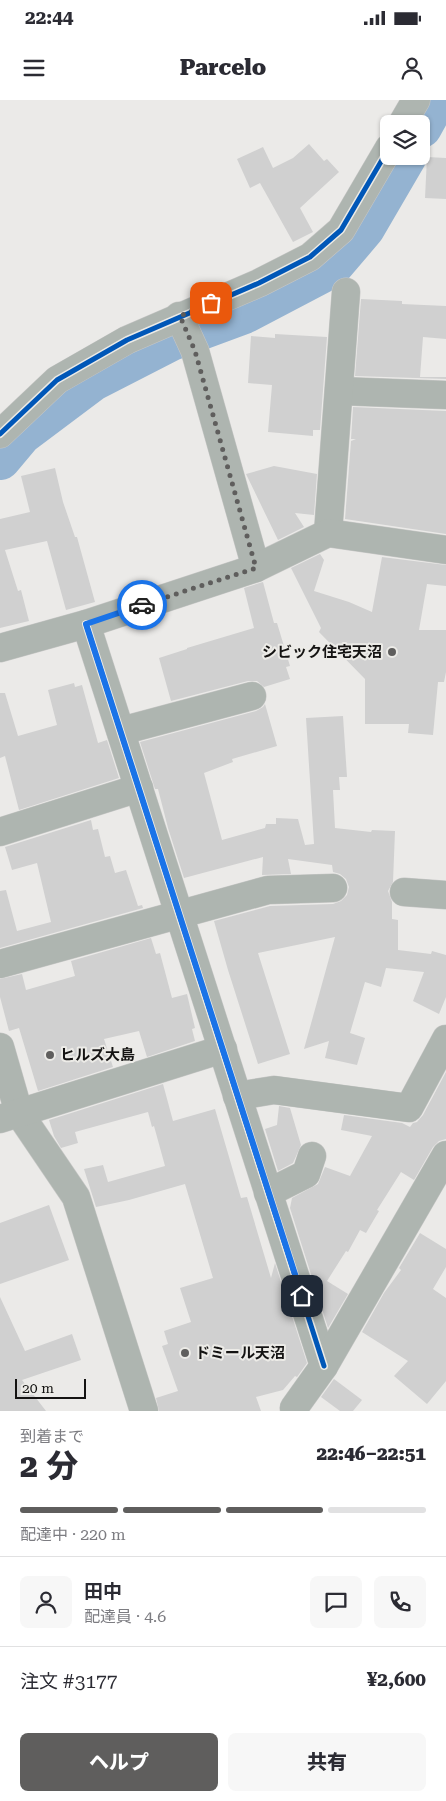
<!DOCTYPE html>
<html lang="ja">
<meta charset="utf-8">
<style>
:root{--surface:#fff;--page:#f7f7f7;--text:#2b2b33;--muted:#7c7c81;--line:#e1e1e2;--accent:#5f5e5d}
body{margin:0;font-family:"Roboto Serif","Noto Sans JP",serif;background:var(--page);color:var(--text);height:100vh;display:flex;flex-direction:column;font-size:19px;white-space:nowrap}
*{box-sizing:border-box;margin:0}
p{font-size:16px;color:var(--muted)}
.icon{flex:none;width:28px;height:28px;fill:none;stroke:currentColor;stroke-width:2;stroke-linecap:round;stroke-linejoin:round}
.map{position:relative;height:1311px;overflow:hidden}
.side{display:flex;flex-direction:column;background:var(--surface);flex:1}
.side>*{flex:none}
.fabs{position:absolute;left:380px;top:15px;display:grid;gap:10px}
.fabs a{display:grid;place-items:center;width:50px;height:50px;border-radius:8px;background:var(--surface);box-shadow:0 1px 4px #0004;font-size:25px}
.scale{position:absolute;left:15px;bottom:12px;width:71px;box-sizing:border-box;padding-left:5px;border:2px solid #141312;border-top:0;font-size:14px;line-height:18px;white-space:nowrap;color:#141312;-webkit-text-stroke:4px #ecebe7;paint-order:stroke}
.pin{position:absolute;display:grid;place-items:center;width:42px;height:42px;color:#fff;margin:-21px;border-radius:10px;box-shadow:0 2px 8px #0006}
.courier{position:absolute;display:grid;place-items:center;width:50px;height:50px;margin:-25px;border:4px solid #1a73e8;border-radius:50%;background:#fff;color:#222;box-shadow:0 1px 6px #0007}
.headline em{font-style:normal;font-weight:800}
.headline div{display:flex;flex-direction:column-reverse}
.headline{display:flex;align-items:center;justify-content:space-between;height:85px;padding:0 20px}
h1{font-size:32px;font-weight:800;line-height:38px}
.bar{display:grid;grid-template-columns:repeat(4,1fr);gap:8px 5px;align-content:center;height:60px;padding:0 20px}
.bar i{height:6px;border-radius:4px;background:var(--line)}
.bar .current{background:var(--accent)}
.bar p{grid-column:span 4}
.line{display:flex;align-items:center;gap:12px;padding:0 20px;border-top:1px solid var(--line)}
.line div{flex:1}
.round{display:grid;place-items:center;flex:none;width:52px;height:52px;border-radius:8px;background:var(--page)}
.cta{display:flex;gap:10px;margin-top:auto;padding:10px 20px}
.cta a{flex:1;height:58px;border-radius:8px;background:var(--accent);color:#fff;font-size:20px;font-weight:800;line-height:58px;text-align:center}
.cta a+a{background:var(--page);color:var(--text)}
.status{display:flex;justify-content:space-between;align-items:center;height:35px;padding:0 25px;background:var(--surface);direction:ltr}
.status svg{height:14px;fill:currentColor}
header{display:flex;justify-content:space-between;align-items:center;height:65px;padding:0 20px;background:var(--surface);font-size:22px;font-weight:800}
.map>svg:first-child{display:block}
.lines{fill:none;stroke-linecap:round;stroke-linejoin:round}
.river{stroke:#94b3d1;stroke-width:42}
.building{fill:#d0d0d0}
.minor-casing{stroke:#c8c8c7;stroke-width:29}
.minor{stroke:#aeb5b0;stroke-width:28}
.cycleway-casing{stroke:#ecebe7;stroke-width:8}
.cycleway{stroke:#0057b8;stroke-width:5}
.done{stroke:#5f5e5d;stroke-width:5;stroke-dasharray:0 9}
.route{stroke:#1a73e8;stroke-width:6}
.poi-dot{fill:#5f5e5d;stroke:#ecebe7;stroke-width:2}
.labels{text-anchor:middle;stroke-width:4;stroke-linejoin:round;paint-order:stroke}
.poi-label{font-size:15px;font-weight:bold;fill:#141312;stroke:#ecebe7;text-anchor:start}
</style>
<div class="status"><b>22:44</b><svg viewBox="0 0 49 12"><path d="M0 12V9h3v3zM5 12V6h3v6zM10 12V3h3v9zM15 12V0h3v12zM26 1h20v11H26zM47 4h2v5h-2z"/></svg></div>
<header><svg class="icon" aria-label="menu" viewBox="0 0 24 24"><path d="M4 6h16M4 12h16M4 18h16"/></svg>Parcelo<svg class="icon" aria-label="person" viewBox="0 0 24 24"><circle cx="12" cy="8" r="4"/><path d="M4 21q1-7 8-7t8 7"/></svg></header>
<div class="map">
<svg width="446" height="1311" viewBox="0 0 446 1311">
<rect width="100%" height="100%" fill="#ebeae8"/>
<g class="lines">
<!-- river -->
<g class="river">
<path d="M421,27L436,0"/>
<path d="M0,359L21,334L93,280L171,240L244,213L330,168L364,128L406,56"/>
</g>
</g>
<!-- building -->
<g class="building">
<path d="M309,44L324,61L327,59L339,72L300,108L313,132L293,142L260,83L250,88L237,59L263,47L273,68L293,58Z"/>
<path d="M427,57L446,58V99L425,98Z"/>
<path d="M361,199L402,201V204L446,206V239L423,237L420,277H446V279L355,276Z"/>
<path d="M275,234L327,237L320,330H313V336L268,332L272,285L248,283L251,236L275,238Z"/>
<path d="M353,307L446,311V434L345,419L351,341L356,339H351Z"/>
<path d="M274,366L317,374L314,415L295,413L304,427L278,440L246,374Z"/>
<path d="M55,368L63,402L75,437H77L95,502L66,510L47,441L5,450L18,491L21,490L29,521L0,528V419L30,412L21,376Z"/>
<path d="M320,454L324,460L314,491L349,502L372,512L382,457L446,465V486L427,484L419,530H446V572L444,582H438L433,635L408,633L409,624H365V579L319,532L321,528L291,468Z"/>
<path d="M263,482L274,523H277L290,566L286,567L290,579L264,587L257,581H248L171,601L159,558L187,549V548L254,528L244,488Z"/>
<path d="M74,583L75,587L82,585L98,643L107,640L119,678L19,710L5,656L0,658V593H5L18,636L57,625L48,590Z"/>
<path d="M265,604L277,646L232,659L233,662L204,673L222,740L265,728L266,724H276V718L298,719L305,745L314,744L306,618L343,616L347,677H339L340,690H333L335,728L371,732L372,730L395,731L393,782L388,791L392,802V819L398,820V850L431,854L432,851L446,855V897L439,914L413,901L424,872L386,868L381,887L365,882L350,933L365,938L357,965L325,958L329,941L304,949L335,837L258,853L290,954L258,964L228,870L214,821L270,806L333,804L341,801L347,795L349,787L346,779L340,774L333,772L332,765L288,759L291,774L262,775L263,757L184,778L168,728L158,689H155L140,642L256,611L263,607Z"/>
<path d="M91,720L93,730L98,729L105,757L110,756L115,773L126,770L138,806L142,805L143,808L0,848V791L6,790L17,831L51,822L37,763L12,770L5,747Z"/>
<path d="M151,838L156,854L160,853L172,898L187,894L195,928L192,929L195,941L147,957L139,931L104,939L113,967L38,991L19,928L9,931L0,897V879L22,874L26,890L75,876L71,861Z"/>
<path d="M446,972V1039L439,1041L433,1047L414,1080L401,1072L377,1110L379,1111L366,1133L360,1130L348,1152L346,1151L327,1181L348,1194L328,1228L290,1108L292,1098L318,1084L325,1067L350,1076L372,1036L341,1030L344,1015L402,1023L410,1027L413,1023L417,1022L423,1015Z"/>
<path d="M163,984L173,1021L215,1009L241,1098L247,1097L271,1178L275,1163L307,1263L297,1277L295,1276L283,1290L256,1297L261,1311H159L156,1298L178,1291L162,1246L168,1244L164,1231L191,1222L180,1188L213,1178L185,1084L129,1100L96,1107L84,1069L103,1065L108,1082L165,1066L154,1026L152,1027L148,1012L75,1032L78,1043L61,1048L54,1036L49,1020Z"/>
<path d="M279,1006L290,1008L301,1045L293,1063L278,1071L265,1029L277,1025Z"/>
<path d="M49,1105L69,1160L0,1184V1123Z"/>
<path d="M420,1133L446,1149V1167L433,1189L446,1198V1281L427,1304L394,1276L408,1261L362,1232L384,1193L401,1170L399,1168Z"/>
<path d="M0,1197L25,1251L72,1234L81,1260L22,1280L46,1311H0Z"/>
<path d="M334,1279L362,1300L353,1311H340L321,1297Z"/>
</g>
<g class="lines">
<defs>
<g id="minor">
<path d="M402,24L416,0"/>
<path d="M179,216L195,251L256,468"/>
<path d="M339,291L446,295"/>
<path d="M0,334L57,280L127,240L259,183L310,157L341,130L389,48"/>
<path d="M328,433L346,192"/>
<path d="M86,524L324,1266"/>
<path d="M0,548L86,524L256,468L328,433L446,450"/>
<path d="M121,631L252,596"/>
<path d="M0,732L139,688"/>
<path d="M404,792L446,795"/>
<path d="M0,864L268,790L333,788"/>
<path d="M0,947L19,1013L76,1097L144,1311"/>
<path d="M237,996L274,990L409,1008L446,939"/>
<path d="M0,1019L223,949"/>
<path d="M268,1093L306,1074L312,1056"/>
<path d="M295,1311L294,1308L324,1266L446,1055"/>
</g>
</defs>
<!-- minor casing -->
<use href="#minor" class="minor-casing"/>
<!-- minor -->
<use href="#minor" class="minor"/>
<defs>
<g id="cycleway">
<path d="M0,334L57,280L127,240L259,183L310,157L341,130L389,48"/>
<path d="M86,524L324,1266"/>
</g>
</defs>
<!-- cycleway casing -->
<use href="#cycleway" class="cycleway-casing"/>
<!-- cycleway -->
<use href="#cycleway" class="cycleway"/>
</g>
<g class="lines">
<!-- done -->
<path class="done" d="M142,505L256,468L195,251L180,216L211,203"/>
<!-- route -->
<path class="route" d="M142,505L86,524L302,1196"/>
</g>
<!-- markers -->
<g class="poi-dot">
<circle cx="392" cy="552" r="5"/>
<circle cx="50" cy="955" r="5"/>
<circle cx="185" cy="1253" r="5"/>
</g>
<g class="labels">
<!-- poi labels -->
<g class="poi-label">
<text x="382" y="557" text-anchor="end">シビック住宅天沼</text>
<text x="60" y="960">ヒルズ大島</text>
<text x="195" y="1258">ドミール天沼</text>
</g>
</g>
</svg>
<div class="fabs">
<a><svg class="icon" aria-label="layers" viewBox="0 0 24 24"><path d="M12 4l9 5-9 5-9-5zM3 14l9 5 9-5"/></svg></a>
</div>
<div class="scale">20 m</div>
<div class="pin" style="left:211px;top:203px;background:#ea580c"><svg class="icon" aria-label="bag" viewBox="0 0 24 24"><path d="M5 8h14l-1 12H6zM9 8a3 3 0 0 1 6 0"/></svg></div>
<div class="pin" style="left:302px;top:1196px;background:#1f2937"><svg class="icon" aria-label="home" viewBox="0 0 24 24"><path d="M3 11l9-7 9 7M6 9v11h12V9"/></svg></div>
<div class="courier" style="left:142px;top:505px"><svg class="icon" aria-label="car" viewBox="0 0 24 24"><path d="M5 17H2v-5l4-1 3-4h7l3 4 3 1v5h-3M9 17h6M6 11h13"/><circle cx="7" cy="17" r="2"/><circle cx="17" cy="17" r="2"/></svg></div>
</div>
<section class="side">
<div class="headline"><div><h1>2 分</h1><p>到着まで</p></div><em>22:46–22:51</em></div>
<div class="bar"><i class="current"></i><i class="current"></i><i class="current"></i><i></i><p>配達中 · 220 m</p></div>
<div class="line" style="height:90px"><a class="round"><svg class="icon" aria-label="person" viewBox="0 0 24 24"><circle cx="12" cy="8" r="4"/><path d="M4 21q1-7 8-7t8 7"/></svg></a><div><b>田中</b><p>配達員 · 4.6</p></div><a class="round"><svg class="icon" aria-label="chat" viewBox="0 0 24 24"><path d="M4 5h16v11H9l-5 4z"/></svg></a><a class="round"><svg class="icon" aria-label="phone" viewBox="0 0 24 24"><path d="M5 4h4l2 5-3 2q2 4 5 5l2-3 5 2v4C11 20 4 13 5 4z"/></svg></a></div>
<div class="line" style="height:65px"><div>注文 #3177</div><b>¥2,600</b></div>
<div class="cta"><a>ヘルプ</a><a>共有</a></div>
</section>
